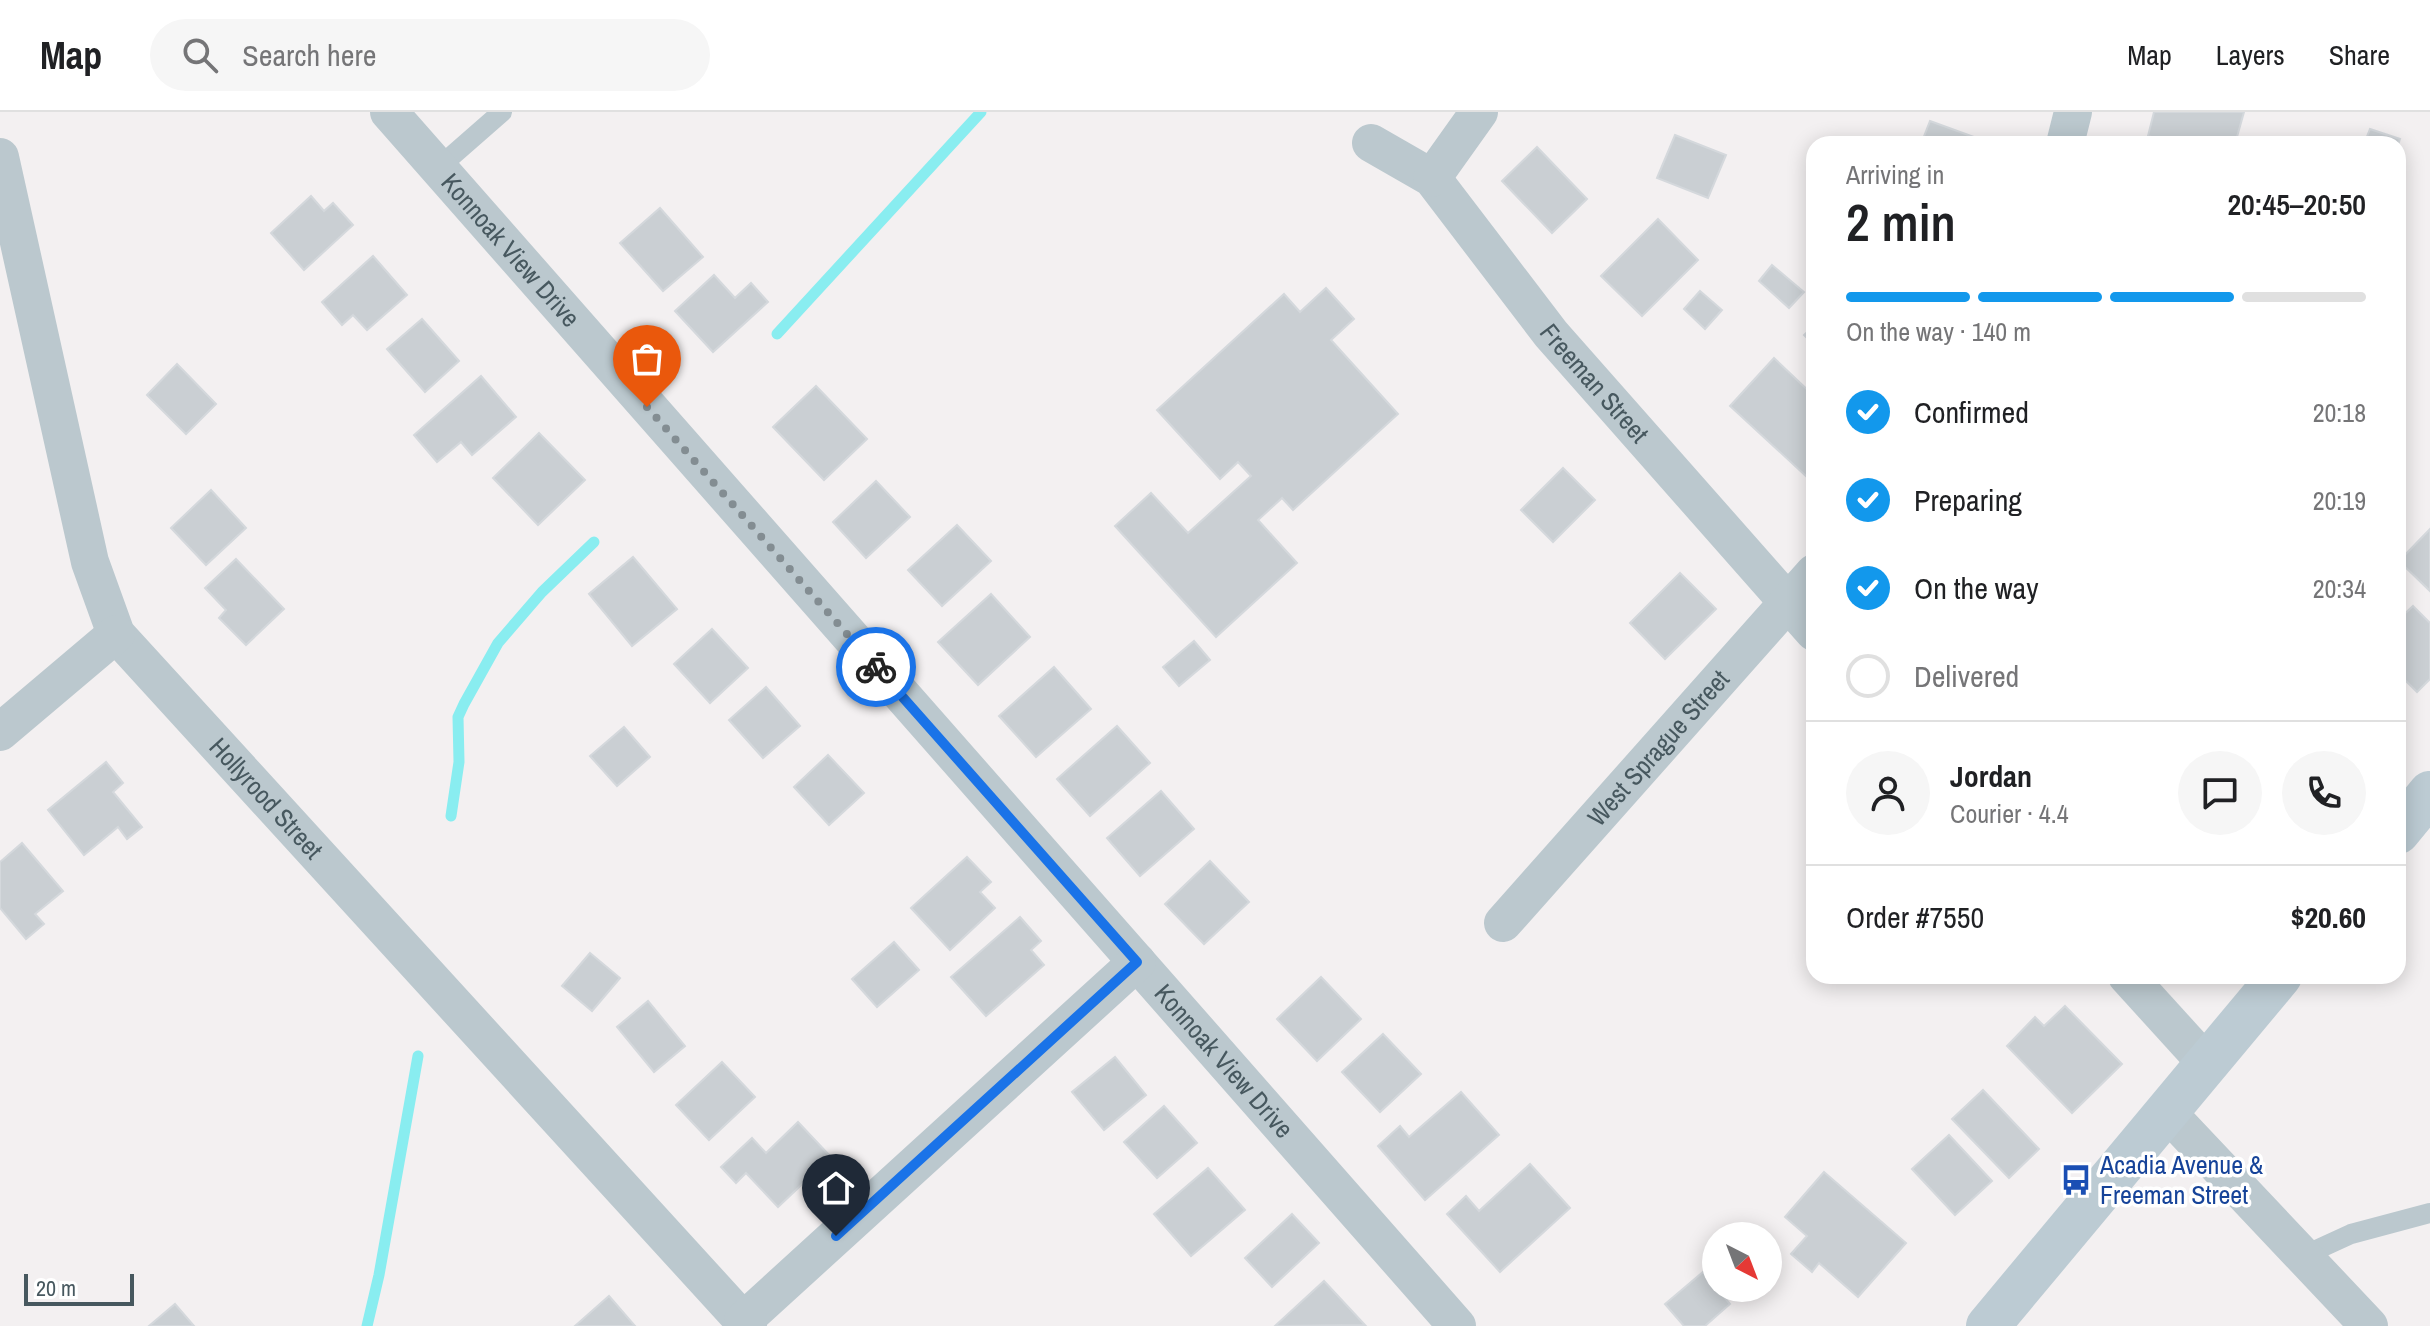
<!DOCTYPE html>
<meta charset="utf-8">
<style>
:root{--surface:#fff;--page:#f6f6f6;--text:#202124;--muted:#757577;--line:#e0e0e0;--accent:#1298ec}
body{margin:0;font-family:"Archivo Narrow",sans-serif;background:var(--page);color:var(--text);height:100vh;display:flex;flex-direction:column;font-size:30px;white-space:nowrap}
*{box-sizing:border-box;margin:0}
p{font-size:26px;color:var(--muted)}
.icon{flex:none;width:44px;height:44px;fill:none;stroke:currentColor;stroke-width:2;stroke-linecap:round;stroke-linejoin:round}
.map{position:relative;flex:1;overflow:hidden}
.sheet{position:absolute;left:1806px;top:24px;width:600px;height:848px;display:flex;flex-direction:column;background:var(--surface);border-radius:24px;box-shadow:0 4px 20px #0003}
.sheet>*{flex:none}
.needle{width:52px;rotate:138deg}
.tools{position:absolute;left:1702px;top:1110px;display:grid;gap:16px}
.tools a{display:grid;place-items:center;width:80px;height:80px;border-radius:50%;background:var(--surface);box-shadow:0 4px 20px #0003;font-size:40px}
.scale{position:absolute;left:24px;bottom:20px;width:110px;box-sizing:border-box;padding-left:8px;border:4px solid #47585f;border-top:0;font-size:22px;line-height:28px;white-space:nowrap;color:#47585f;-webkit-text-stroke:6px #fff;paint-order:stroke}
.pin{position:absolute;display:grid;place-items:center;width:68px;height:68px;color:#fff;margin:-82px -34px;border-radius:50% 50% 50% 0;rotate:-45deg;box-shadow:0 0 8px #0007}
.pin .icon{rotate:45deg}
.courier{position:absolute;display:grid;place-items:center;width:80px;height:80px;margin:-40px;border:6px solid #1a73e8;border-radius:50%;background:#fff;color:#222;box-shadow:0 2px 10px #0007}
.overview em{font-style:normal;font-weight:600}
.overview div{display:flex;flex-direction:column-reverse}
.overview{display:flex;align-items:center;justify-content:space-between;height:136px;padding:0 40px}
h1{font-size:52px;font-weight:600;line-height:60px}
.bar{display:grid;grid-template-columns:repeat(4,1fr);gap:12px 8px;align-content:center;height:96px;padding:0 40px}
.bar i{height:10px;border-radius:6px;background:var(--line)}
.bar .on{background:var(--accent)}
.bar p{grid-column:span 4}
.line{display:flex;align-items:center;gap:20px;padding:0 40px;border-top:2px solid var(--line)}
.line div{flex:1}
.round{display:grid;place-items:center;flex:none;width:84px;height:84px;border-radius:42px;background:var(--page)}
ol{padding:0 40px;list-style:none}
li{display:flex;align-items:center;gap:24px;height:88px}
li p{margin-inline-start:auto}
li .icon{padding:8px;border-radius:50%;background:var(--accent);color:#fff;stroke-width:4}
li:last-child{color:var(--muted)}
li i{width:44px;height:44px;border:4px solid var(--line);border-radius:50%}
header{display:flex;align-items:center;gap:48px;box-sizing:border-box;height:112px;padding:0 40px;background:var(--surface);border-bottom:2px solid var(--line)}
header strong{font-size:38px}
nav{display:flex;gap:44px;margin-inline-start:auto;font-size:28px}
.search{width:560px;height:72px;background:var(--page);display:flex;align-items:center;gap:20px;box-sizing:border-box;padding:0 28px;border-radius:44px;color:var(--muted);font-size:30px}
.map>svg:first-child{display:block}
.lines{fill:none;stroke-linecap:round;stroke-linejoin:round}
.stream{stroke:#89edf0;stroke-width:11}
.building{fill:#cacfd3;stroke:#d4d8dc;stroke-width:2}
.lane{stroke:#bbc8ce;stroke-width:20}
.street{stroke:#bbc8ce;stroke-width:38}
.secondary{stroke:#bccbd3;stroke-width:44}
.done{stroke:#838d92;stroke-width:8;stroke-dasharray:0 14.4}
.route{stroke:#1a73e8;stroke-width:10}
.labels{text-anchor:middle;stroke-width:7;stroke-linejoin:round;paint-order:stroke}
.street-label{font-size:26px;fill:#47585f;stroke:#fff}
.transit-label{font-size:26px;fill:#164399;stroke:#fff;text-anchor:start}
</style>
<header>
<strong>Map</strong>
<div class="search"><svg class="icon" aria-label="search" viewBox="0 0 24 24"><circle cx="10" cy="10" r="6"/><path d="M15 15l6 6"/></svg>Search here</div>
<nav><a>Map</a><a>Layers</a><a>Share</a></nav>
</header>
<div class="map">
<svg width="2430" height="1214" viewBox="0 0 2430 1214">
<rect width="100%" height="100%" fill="#f3f0f1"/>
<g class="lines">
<!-- stream -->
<g class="stream">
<path d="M777,222L981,0"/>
<path d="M451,704L459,650L458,605L464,592L498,531L542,480L594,430"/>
<path d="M367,1214L379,1163L418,944"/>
</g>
</g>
<!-- building -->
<g class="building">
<path d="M2154,0H2244L2235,32H2176L2148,24Z"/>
<path d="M1930,9L1993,32H1921Z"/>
<path d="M2370,17L2400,27L2398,33L2364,32Z"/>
<path d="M1675,23L1726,43L1708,86L1657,66Z"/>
<path d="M1537,35L1587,87L1552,121L1502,69Z"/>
<path d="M311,84L324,99L333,91L353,113L304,158L271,121Z"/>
<path d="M660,96L703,145L663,179L620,131Z"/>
<path d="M1658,107L1698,148L1642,204L1601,164Z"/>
<path d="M373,144L407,183L367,218L353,203L342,213L322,190Z"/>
<path d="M1772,153L1804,180L1789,196L1759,169Z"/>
<path d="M714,163L735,186L751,171L768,190L713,240L675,199Z"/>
<path d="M1326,176L1354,207L1331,228L1398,302L1293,398L1282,386L1258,408L1297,451L1216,525L1115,414L1151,381L1188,421L1251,364L1238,350L1220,367L1157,298L1284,182L1300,200Z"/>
<path d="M1700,179L1722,198L1705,217L1684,197Z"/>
<path d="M422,207L459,249L425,280L387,237Z"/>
<path d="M1814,214V233L1804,223Z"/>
<path d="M1774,246L1814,284V357L1807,365L1730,294Z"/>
<path d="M177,252L216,292L186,322L147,283Z"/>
<path d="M481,264L516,305L472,343L461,330L437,350L414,323Z"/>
<path d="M816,274L867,327L824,368L773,315Z"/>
<path d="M539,321L585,368L538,413L493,366Z"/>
<path d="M1563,356L1595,388L1553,430L1521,398Z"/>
<path d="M876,369L910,405L866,446L833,410Z"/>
<path d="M211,378L246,416L206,453L171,416Z"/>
<path d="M957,413L991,449L942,494L908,458Z"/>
<path d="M2430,417V479L2399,449Z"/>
<path d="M633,445L677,497L632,534L589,482Z"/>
<path d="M236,447L284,497L246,533L219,506L226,498L205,476Z"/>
<path d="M1680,461L1716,497L1665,547L1630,511Z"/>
<path d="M991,482L1030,525L978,573L938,530Z"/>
<path d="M2413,494L2430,511V567L2417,580L2398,561V508Z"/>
<path d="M712,517L748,556L710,591L674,552Z"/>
<path d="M1194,529L1210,548L1179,574L1163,555Z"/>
<path d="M1054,555L1091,597L1036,645L999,604Z"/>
<path d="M766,575L800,614L763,646L729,608Z"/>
<path d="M1117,614L1150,651L1090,704L1057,667Z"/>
<path d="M624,615L650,645L617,674L590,644Z"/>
<path d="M828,643L864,681L829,713L794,675Z"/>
<path d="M106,650L123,671L113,680L142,715L127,727L118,715L84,743L48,698Z"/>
<path d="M1161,679L1194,717L1140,764L1107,726Z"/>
<path d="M22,731L63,779L35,802L44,812L26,827L0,796V750Z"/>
<path d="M967,745L991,770L980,780L995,796L950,838L911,796Z"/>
<path d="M1210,749L1249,790L1204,832L1165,792Z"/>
<path d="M1020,805L1041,829L1031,838L1044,853L986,904L951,865Z"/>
<path d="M894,830L919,858L877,895L852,867Z"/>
<path d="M590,841L620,866L592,899L562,874Z"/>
<path d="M1321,865L1361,907L1317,949L1277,907Z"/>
<path d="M648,889L685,934L654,960L617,915Z"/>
<path d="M2065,894L2122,952L2072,1001L2007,934L2035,905L2044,914Z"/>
<path d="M1383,922L1421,962L1380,1000L1342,960Z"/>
<path d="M1115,945L1146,983L1104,1018L1072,980Z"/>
<path d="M722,950L755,985L709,1028L676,993Z"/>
<path d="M1983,978L2039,1037L2009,1066L1952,1007Z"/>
<path d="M1461,980L1499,1023L1425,1088L1378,1034L1400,1014L1409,1025Z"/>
<path d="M1164,994L1197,1031L1157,1066L1124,1030Z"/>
<path d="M798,1010L831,1045L778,1095L746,1061L736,1071L721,1055L752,1026L766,1041Z"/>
<path d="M1949,1023L1992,1069L1955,1103L1912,1057Z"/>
<path d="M1530,1052L1570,1096L1500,1160L1447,1102L1466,1084L1479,1099Z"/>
<path d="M1208,1056L1245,1098L1191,1144L1154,1102Z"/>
<path d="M1824,1060L1906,1131L1858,1185L1819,1151L1812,1160L1791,1142L1807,1124L1785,1105Z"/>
<path d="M1292,1102L1319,1131L1272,1175L1245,1146Z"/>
<path d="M1703,1160L1730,1192L1705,1214H1684L1665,1192Z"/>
<path d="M1324,1169L1365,1213L1275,1214Z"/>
<path d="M609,1184L635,1214H575Z"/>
<path d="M175,1192L194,1214H149Z"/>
</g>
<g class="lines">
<!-- lane -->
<g class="lane">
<path d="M438,56L502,0"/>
<path d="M2303,1144L2351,1122L2430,1101"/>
</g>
<!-- street -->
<g class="street">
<path id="s1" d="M389,0L1457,1214"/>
<path id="s2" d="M1371,31L1432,66L1551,222L1814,520"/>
<path d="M2065,32L2073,0"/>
<path id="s3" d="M0,45L90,450L116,522L748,1214"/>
<path d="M1432,66L1479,0"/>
<path d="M0,620L116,522"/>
<path id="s4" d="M1503,811L1814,461"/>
<path d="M2127,864L2207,952"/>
<path d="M2166,999L2369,1214"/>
<path d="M743,1209L1137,850"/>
</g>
<!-- secondary -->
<g class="secondary">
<path d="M2398,720L2430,681"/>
<path d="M1988,1214L2280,864"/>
</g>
</g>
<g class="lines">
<!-- done -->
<path class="done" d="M647,295L876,555"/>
<!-- route -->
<path class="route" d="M836,1124L1137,850L876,555"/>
</g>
<!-- icons -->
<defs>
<symbol id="bus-bare" viewBox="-9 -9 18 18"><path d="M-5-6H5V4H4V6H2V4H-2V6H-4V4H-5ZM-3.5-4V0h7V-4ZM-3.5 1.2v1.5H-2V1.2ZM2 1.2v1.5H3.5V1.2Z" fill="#1a4fb4" stroke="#fff" stroke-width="2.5" paint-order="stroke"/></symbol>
</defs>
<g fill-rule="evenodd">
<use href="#bus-bare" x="2054" y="1046" width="44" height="44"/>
</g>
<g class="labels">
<!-- street labels -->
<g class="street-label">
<text dy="9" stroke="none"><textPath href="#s1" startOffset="184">Konnoak View Drive</textPath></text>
<text dy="9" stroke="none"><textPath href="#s2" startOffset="332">Freeman Street</textPath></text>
<text dy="9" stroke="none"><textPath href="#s4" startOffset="234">West Sprague Street</textPath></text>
<text dy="9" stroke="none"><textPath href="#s3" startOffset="714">Hollyrood Street</textPath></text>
<text dy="9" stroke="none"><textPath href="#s1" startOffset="1264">Konnoak View Drive</textPath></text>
</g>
<!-- transit labels -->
<g class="transit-label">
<text x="2100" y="1062">Acadia Avenue &amp;<tspan x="2100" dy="30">Freeman Street</tspan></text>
</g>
</g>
</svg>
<div class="tools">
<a><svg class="needle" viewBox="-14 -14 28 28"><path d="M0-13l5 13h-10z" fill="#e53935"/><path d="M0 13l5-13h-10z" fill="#757577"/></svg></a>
</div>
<div class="scale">20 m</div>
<div class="pin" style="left:647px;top:295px;background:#ea580c"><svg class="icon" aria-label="bag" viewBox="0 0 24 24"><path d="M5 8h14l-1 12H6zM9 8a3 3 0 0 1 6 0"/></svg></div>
<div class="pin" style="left:836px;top:1124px;background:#1f2937"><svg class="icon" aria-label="home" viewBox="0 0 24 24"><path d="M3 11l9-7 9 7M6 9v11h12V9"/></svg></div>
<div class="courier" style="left:876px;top:555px"><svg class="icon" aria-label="bike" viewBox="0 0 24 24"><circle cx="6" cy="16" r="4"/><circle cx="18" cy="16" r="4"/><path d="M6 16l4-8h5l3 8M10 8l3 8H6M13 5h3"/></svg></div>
<section class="sheet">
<div class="overview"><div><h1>2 min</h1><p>Arriving in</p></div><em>20:45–20:50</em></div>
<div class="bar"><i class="on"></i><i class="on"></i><i class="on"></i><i></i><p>On the way · 140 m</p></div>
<ol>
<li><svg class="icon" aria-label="check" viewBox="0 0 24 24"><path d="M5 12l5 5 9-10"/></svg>Confirmed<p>20:18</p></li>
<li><svg class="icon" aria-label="check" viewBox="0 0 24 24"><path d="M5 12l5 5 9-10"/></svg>Preparing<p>20:19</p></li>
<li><svg class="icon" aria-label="check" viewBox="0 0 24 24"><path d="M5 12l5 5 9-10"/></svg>On the way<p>20:34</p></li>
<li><i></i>Delivered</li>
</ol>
<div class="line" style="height:144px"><a class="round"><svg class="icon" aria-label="person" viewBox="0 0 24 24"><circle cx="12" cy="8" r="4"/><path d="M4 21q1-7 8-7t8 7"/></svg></a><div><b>Jordan</b><p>Courier · 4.4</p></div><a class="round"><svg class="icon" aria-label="chat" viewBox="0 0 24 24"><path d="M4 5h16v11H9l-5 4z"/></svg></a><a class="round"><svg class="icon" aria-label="phone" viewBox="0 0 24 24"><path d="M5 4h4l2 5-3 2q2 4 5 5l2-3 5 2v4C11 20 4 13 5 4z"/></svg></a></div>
<div class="line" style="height:104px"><div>Order #7550</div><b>$20.60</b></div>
</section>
</div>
